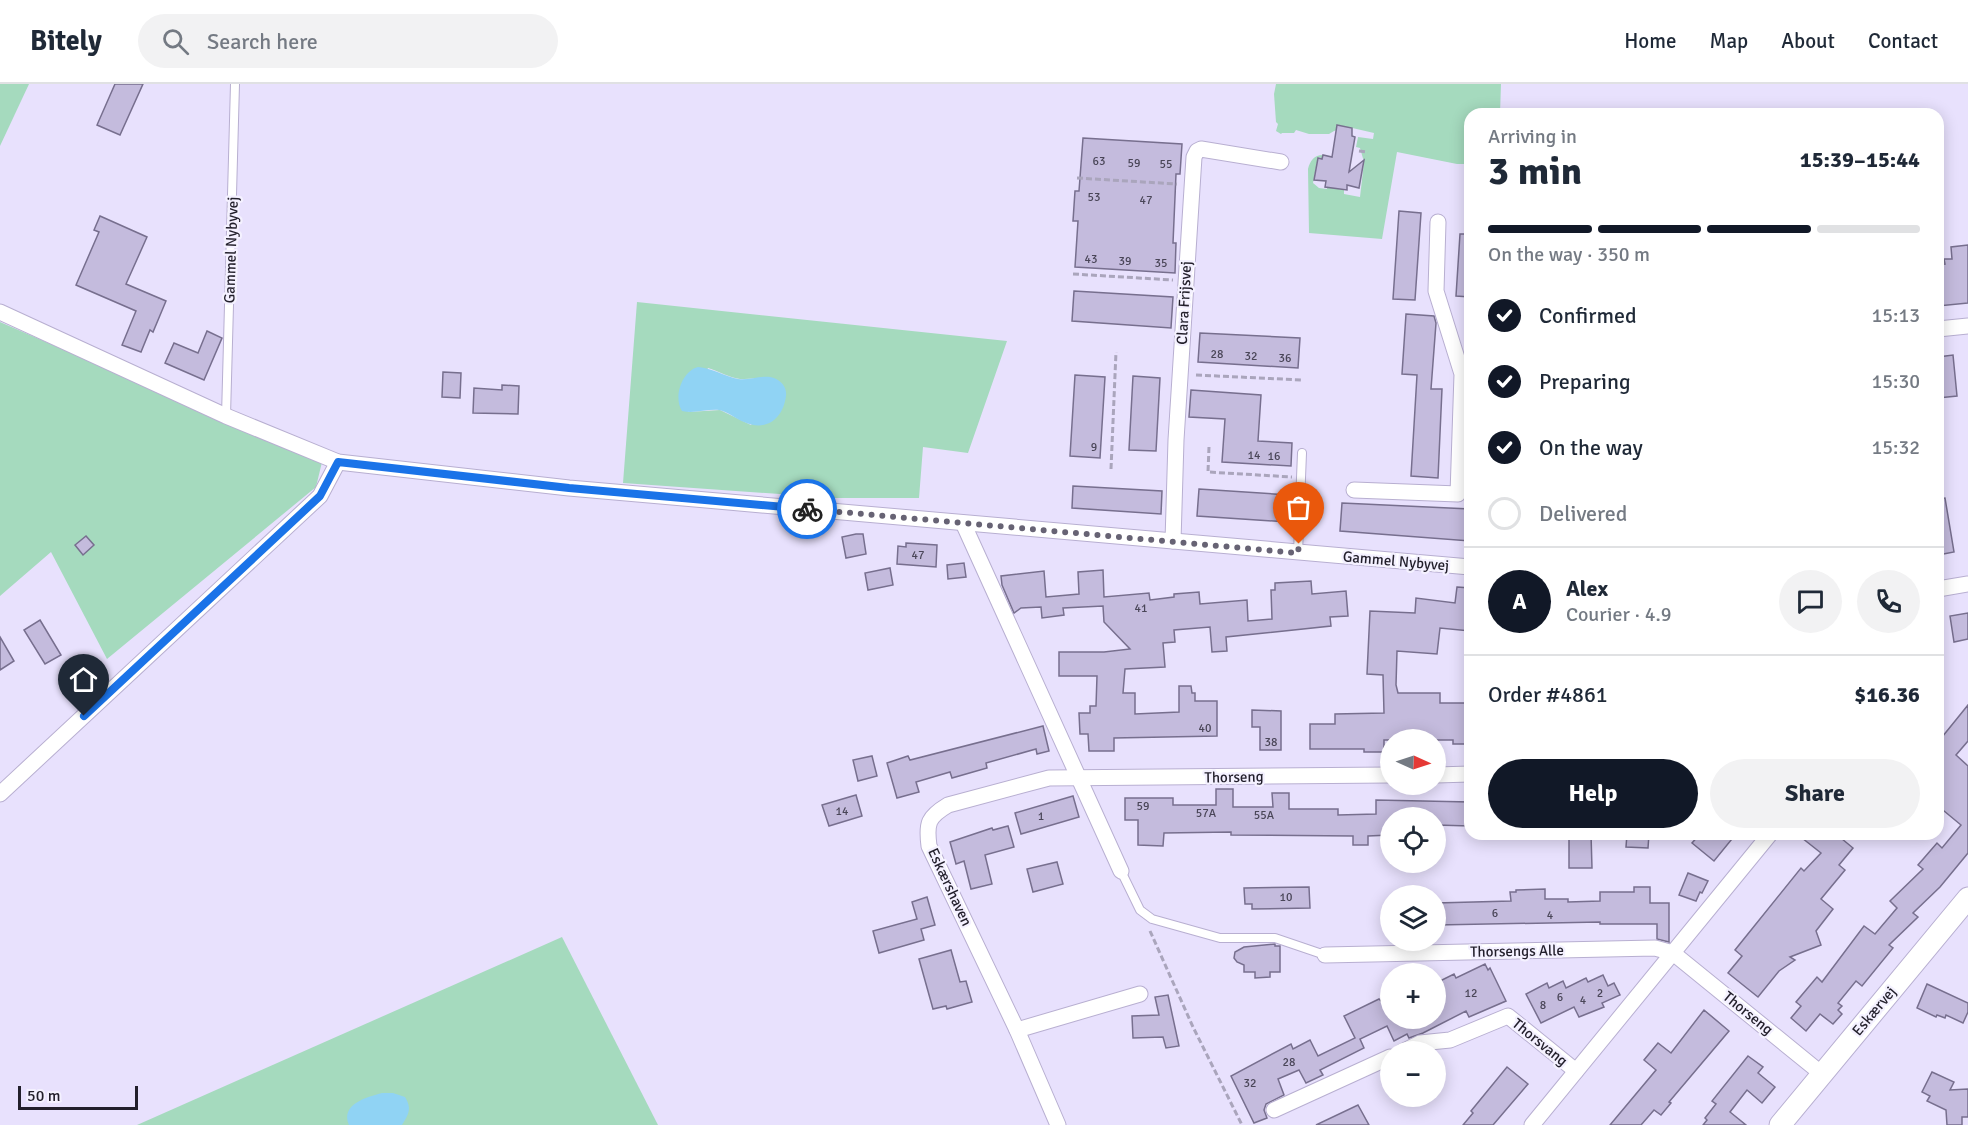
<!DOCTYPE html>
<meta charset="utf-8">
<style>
:root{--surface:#fff;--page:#f2f2f3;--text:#1f2937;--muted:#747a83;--line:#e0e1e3;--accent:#111827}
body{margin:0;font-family:Signika,sans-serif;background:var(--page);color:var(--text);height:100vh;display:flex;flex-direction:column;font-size:22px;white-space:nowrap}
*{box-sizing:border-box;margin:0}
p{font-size:20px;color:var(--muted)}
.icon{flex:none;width:33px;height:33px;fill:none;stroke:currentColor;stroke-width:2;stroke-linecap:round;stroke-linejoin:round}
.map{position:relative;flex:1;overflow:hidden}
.side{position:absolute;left:1464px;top:24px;width:480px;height:732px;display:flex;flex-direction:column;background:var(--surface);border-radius:18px;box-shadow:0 3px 15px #0003}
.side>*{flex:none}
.needle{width:39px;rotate:93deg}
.tools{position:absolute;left:1380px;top:645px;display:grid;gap:12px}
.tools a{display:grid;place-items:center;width:66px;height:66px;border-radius:50%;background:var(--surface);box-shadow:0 3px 15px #0003;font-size:30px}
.scale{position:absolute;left:18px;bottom:15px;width:120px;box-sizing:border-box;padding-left:6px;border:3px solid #221f2b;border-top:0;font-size:16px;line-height:21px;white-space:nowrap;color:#221f2b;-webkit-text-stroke:4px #f4f1ff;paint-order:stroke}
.pin{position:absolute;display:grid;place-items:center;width:51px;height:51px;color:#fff;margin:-62px -26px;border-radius:50% 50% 50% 0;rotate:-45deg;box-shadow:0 0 6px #0007}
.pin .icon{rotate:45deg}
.courier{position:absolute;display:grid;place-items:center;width:60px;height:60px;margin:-30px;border:4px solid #1a73e8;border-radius:50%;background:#fff;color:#222;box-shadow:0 2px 8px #0007}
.head em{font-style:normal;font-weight:700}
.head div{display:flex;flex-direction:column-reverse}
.head{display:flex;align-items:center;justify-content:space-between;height:102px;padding:0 24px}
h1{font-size:39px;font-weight:700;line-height:45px}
.bar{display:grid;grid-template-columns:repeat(4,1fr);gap:9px 6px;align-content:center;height:72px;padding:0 24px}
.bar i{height:8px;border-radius:4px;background:var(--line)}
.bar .current{background:var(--accent)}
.bar p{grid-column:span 4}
.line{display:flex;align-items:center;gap:15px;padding:0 24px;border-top:2px solid var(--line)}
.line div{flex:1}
.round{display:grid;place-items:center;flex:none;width:63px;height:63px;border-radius:32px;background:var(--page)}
ol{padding:0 24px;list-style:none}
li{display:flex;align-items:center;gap:18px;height:66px}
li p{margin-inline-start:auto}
li .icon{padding:6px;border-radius:50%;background:var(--accent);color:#fff;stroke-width:4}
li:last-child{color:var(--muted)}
li i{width:33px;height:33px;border:3px solid var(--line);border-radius:50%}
.cta{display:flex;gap:12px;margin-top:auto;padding:12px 24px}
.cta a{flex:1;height:69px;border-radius:36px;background:var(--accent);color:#fff;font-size:24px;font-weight:700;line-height:69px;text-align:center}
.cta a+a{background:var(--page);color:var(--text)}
header{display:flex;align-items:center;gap:36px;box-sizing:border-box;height:84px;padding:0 30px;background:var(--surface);border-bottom:2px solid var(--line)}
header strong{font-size:28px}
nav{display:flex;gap:33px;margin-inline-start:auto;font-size:21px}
.search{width:420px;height:54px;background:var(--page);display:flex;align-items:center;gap:15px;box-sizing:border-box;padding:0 21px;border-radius:33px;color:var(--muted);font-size:22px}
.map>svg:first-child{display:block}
.green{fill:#a5dabe;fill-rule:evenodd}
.water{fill:#90d3f4}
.building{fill:#c4bbdd;stroke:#776f8e;stroke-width:1.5}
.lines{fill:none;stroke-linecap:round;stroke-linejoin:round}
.lane-casing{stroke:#b8afd1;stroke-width:10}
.street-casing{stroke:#b8afd1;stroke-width:17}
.secondary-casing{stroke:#b8afd1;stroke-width:23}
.path{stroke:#aaa5bc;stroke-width:3;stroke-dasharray:6 3;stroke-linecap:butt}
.lane{stroke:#fff;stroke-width:8}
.street{stroke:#fff;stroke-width:15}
.secondary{stroke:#fff;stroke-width:21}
.done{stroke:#676374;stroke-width:6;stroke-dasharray:0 10.8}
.route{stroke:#1a73e8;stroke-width:8}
.labels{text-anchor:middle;stroke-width:4.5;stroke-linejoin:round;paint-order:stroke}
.number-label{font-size:12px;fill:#4a4658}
.street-label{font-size:15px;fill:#221f2b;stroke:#f4f1ff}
</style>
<header>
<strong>Bitely</strong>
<div class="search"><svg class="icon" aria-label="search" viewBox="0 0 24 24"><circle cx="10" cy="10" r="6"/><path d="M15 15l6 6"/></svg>Search here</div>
<nav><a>Home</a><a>Map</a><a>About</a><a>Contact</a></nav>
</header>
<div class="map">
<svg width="1968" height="1041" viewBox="0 0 1968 1041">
<rect width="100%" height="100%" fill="#e8e1fd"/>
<!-- green -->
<g class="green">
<path d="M0,0H29L0,62Z"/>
<path d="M1276,0H1501L1500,30H1470V45L1469,42L1467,41L1466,49H1470V56H1465V60H1470V57V80H1457L1397,68L1382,155L1309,149L1308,85C1310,77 1314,71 1323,71L1322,74L1318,73L1313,99L1319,104L1327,105V103L1344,106V110L1360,113L1364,78L1360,64L1356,63L1358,53L1373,55L1374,49L1348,43L1334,47L1329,50H1309L1296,46L1294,49H1282L1281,50L1276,47L1278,40L1276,38L1274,10Z"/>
<path d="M637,218L1007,257L968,369L923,363L919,414H836L623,399ZM708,284C718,287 730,294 740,295C756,296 768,290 782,300L751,341L720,326L688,328Z"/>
<path d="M0,238L322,378L316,403L107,575L51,468L0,512Z"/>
<path d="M562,853L658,1041H137Z"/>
</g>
<!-- water -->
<g class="water">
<path d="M698,283C712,284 724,292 738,295C749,297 763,290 774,294C782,297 787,304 786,312C783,335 766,348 744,338C736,335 727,327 719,326C706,325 694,330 682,327C673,313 682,287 698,283Z"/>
<path d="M382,1009H393L405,1013C412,1024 409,1030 402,1041H349C340,1020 367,1013 382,1009Z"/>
</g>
<!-- building -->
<g class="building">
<path d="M115,0H143L120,51L97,41Z"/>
<path d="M1337,41L1352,44V52L1355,53L1349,88L1364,76L1359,104L1347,101V106L1325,103L1326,97L1314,96L1318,74L1322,75L1323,71L1332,73Z"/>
<path d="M1083,54L1182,60L1180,90H1176L1173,159H1176L1175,189L1075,183L1078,137H1073L1075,107H1079Z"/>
<path d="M1399,127L1421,129L1415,216L1393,215Z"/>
<path d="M100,132L147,153L126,200L166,217L153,248L150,246L141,268L122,261L136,227L76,201L99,148L94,146Z"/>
<path d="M1460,150H1470V213L1456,212Z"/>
<path d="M1968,161V219L1938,222V181L1945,180L1944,175H1952L1951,163Z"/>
<path d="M1074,207L1173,213L1171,244L1072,237Z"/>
<path d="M1406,230L1434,232L1436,239L1431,305H1442L1438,394L1411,392L1417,291L1402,290Z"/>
<path d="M207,247L222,254L204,296L165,279L174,259L198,269Z"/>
<path d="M1200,249L1300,254L1298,284L1198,278Z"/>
<path d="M1953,271L1957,312L1938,314V273Z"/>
<path d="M443,288L461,289L460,314L442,313Z"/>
<path d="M1075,291L1105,293L1100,374L1070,372Z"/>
<path d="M1133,292L1160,294L1156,367L1129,366Z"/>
<path d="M502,301L519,302L518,330L473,329L474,304L502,306Z"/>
<path d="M1191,306L1261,311L1258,357L1292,359L1291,382L1222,378L1225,335L1189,333Z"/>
<path d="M1073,402L1162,407L1161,430L1072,424Z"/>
<path d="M1199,405L1289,411L1288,438L1197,432Z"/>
<path d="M1945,414L1954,468L1938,471V415Z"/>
<path d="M1342,419L1470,425V457L1340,447Z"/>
<path d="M856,450H863L866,470L846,474L842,453Z"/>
<path d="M86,452L94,461L83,471L75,461Z"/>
<path d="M906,459L937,461L936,483L897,480L898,462L906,463Z"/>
<path d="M964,479L966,493L948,495L947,481Z"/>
<path d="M890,484L893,501L868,506L865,489Z"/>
<path d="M1103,486L1104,513L1149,509L1150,516L1174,513V510L1199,508L1200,520L1247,516L1248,537L1272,535L1271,506H1275V499L1311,497L1312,510L1346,507L1348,532L1330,533L1331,542L1226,553L1227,567L1212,568L1210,543L1174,546L1175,558L1163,559L1165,583L1125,585L1123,609H1135V630L1179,628V602H1191L1192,609H1195V617H1217V652L1114,654V667H1089L1088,650H1080L1079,629H1090V622H1096L1097,592H1059V568H1104L1130,565L1104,538L1103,522L1063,524L1064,531L1042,534L1041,523L1021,524L1014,529L1002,501L1001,492L1044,487L1046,513L1079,510L1078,488Z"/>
<path d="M1457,503L1470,504V547L1440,544L1437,570L1397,567L1396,601L1398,609H1440V619H1470V660H1453V656H1384V668H1364V665H1310V640H1335V630L1384,629L1383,591L1367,590L1370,527L1415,529L1416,514L1455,519Z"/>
<path d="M1968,529V555L1954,558L1950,532Z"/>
<path d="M40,536L61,571L45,580L24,546Z"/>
<path d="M0,553L14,577L0,586Z"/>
<path d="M1968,621V657L1956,671L1968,682V769L1940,803L1913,829L1918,833L1889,861L1893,864L1862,902L1856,897L1838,919L1842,922L1838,926L1842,930L1833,940L1820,930L1806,947L1791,934L1801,922L1796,918L1817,893L1822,898L1864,842L1875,850L1897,824L1890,817L1923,785L1918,781L1937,759L1942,764L1961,741L1938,722V658Z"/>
<path d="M1252,626L1281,627V666H1260V643H1252Z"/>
<path d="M1043,642L1049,667L1037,670L1036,665L986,679L987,684L952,694L950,688L916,698L919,708L897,714L887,679L908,672L910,676Z"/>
<path d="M872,672L877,692L858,697L853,676Z"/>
<path d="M1216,705H1233V723H1273L1272,709H1289V725H1338V731L1376,730V716L1470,718V742L1436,741V734H1390V751L1368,752V761H1353V752L1231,751V748L1164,749L1163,762L1138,761V736H1125V714H1173V721H1216Z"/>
<path d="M856,711L862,732L829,742L822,721Z"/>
<path d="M1073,712L1079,733L1021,750L1015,729Z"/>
<path d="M1008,742L1014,763L985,771L992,800L971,805L964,777L956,780L950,758L992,744L993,746Z"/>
<path d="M1569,750H1591L1592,784H1569Z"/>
<path d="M1627,750H1649L1648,764L1626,763Z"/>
<path d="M1700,750H1736L1714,777L1692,759Z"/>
<path d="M1797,750H1836L1853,764L1839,781L1845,786L1821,815L1833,825L1816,847L1821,861L1790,873L1795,876L1779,887L1758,913L1728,889L1742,872L1735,866L1801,784L1804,787L1821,769Z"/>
<path d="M1057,778L1063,800L1033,808L1027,785Z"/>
<path d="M1688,789L1708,797L1702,809L1700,808L1696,817L1679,811Z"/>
<path d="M1309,803L1310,824L1252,825V820H1245L1244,804Z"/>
<path d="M1634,803H1650V819H1669V858L1657,855V840H1600V838L1436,841V819L1511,817L1510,808H1516V806L1545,805V815H1568V818L1600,817V808H1634Z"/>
<path d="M927,813L935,841L921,845L924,856L879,869L873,847L917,835L912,818Z"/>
<path d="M1275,860V862H1280V888H1270V893L1255,894V888H1244V881L1237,878L1234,874L1235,868L1244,863Z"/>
<path d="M951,866L960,898L966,897L972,918L947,925L946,922L933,925L919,875Z"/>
<path d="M1485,880L1488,886L1490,884L1506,917L1469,933L1466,927L1423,949L1409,954L1407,950L1394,957L1387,942L1360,955L1364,964L1320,986L1323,991L1306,999L1299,986L1278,995L1284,1011L1266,1020L1264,1026L1267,1034L1254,1039L1231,992L1291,960L1293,965L1310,956L1318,972L1355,954L1344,932L1379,915L1381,917L1384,916L1386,920L1390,918V934H1436V899L1454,890L1456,894Z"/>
<path d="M1603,891L1608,902L1614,899L1620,911L1602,919L1604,923L1579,933L1574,923L1541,939L1526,910L1547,899L1549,904L1563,897L1566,904L1586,894L1588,898Z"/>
<path d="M1927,900L1968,919V928L1963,939L1946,931L1945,934L1937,931L1936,933L1917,924Z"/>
<path d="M1168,911L1179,962L1166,964L1163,953L1133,954L1132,932L1159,931L1155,913Z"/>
<path d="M1704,926L1729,947L1669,1018L1671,1019L1661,1031L1654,1026L1641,1041H1610L1656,986L1644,976L1658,959L1671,969Z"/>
<path d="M1748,972L1763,983L1758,989L1775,1003L1762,1019L1747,1006L1730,1028L1746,1041H1703L1707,1036L1705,1034L1716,1020L1712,1017Z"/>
<path d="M1507,983L1528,1000L1493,1041H1463L1473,1029L1471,1027Z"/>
<path d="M1932,988L1954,998L1950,1006L1968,1005V1033H1962V1041H1947L1946,1026L1927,1017L1930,1012L1922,1008Z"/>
<path d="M1358,1021L1369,1041H1316Z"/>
</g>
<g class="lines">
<defs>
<g id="lane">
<path d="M226,332L235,0"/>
<path d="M1298,469L1302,369"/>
<path d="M1121,787L1140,826L1152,835L1220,854H1275L1325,871"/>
</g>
<g id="street">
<path d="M0,228L226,332L338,378L569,404L1470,483"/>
<path d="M1938,245L1968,242"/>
<path d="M1354,406L1458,410L1462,290L1436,207L1438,138"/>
<path d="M963,439L1121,787"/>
<path d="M1173,457L1176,356L1194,73L1197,67L1201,65L1281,78"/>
<path d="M1938,505L1968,500"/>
<path d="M1436,691L1470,690"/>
<path d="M0,710L320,412L338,378"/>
<path d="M1325,871L1655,864L1673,869L1822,990"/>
<path d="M1017,946L1140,910"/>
<path d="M1402,968L1420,959L1450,956L1508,932L1576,987"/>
<path d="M1274,1026L1390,973"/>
<path d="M1058,1041L1017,946L929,762C926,739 928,733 948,721L1049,694L1390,691"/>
<path d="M1532,1041L1770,750"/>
</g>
<path id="secondary" d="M1780,1041L1968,814"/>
</defs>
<!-- lane casing -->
<use href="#lane" class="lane-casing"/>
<!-- street casing -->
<use href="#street" class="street-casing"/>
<!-- secondary casing -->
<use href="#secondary" class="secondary-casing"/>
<!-- path -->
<g class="path">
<path d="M1359,67L1368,68"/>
<path d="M1077,94L1177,100"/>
<path d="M1073,190L1173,196"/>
<path d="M1196,291L1302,296"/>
<path d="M1209,363L1208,388L1292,393"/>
<path d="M1111,385L1116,268"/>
<path d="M1150,847L1193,943L1242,1041"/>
</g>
<!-- lane -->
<use href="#lane" class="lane"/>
<!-- street -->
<use href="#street" class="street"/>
<!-- secondary -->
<use href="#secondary" class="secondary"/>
</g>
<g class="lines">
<!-- done -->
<path class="done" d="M807,425L1298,469L1299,460"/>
<!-- route -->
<path class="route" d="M84,632L320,412L338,378L569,404L807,425"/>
</g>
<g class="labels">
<!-- number labels -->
<g class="number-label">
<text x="1099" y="81">63</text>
<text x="1134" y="83">59</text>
<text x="1166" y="84">55</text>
<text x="1094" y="117">53</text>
<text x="1146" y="120">47</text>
<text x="1091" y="179">43</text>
<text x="1125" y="181">39</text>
<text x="1161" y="183">35</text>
<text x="1217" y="274">28</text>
<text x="1251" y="276">32</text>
<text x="1285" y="278">36</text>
<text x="1094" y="367">9</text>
<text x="1254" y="375">14</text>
<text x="1274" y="376">16</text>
<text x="918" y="475">47</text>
<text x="1141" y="528">41</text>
<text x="1205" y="648">40</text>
<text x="1271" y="662">38</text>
<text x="1143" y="726">59</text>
<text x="842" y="731">14</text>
<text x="1206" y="733">57A</text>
<text x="1264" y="735">55A</text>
<text x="1041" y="736">1</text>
<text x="1286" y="817">10</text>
<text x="1495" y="833">6</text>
<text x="1550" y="835">4</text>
<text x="1471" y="913">12</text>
<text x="1600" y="913">2</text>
<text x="1560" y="917">6</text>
<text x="1583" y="920">4</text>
<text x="1543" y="925">8</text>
<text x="1289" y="982">28</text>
<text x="1250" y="1003">32</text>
</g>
<!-- street labels -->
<g class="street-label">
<text transform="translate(231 166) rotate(-88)" y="5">Gammel Nybyvej</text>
<text transform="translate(1184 219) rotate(-87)" y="5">Clara Frijsvej</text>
<text transform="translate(1396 477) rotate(5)" y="5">Gammel Nybyvej</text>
<text transform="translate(1234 693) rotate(-1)" y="5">Thorseng</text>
<text transform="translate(950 803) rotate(65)" y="5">Eskærshaven</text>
<text transform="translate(1517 867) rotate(-1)" y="5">Thorsengs Alle</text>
<text transform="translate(1874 927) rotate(-50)" y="5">Eskærvej</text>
<text transform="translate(1748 929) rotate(39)" y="5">Thorseng</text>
<text transform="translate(1540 958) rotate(39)" y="5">Thorsvang</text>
</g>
</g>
</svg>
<div class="tools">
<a><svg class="needle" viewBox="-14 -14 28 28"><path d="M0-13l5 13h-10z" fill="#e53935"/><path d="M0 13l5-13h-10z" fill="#747a83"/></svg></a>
<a><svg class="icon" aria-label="locate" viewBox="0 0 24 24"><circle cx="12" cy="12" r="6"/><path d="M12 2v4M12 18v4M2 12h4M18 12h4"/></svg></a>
<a><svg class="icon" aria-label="layers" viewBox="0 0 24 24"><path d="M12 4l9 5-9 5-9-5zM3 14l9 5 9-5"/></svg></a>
<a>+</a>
<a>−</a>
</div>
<div class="scale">50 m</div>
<div class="pin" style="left:1299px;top:460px;background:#ea580c"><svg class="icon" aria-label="bag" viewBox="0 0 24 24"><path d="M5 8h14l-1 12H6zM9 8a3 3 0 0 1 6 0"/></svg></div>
<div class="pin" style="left:84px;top:632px;background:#1f2937"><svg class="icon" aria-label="home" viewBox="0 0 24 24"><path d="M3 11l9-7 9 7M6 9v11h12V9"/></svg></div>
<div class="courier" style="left:807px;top:425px"><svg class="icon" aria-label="bike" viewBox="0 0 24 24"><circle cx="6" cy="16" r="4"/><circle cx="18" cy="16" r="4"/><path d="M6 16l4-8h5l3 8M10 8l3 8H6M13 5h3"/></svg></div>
<section class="side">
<div class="head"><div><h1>3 min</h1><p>Arriving in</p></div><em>15:39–15:44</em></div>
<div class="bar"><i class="current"></i><i class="current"></i><i class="current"></i><i></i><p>On the way · 350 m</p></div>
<ol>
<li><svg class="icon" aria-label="check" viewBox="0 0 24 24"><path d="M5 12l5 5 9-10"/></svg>Confirmed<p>15:13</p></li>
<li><svg class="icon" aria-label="check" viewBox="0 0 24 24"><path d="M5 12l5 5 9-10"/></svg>Preparing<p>15:30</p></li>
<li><svg class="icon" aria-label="check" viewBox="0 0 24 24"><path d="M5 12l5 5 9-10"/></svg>On the way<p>15:32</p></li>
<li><i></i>Delivered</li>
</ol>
<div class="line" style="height:108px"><b class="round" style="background:var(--accent);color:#fff">A</b><div><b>Alex</b><p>Courier · 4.9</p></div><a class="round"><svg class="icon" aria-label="chat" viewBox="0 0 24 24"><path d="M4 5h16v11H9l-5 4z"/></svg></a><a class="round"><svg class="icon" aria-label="phone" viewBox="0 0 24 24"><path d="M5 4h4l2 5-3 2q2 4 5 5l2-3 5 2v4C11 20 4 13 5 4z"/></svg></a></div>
<div class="line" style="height:78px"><div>Order #4861</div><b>$16.36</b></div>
<div class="cta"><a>Help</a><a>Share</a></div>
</section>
</div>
